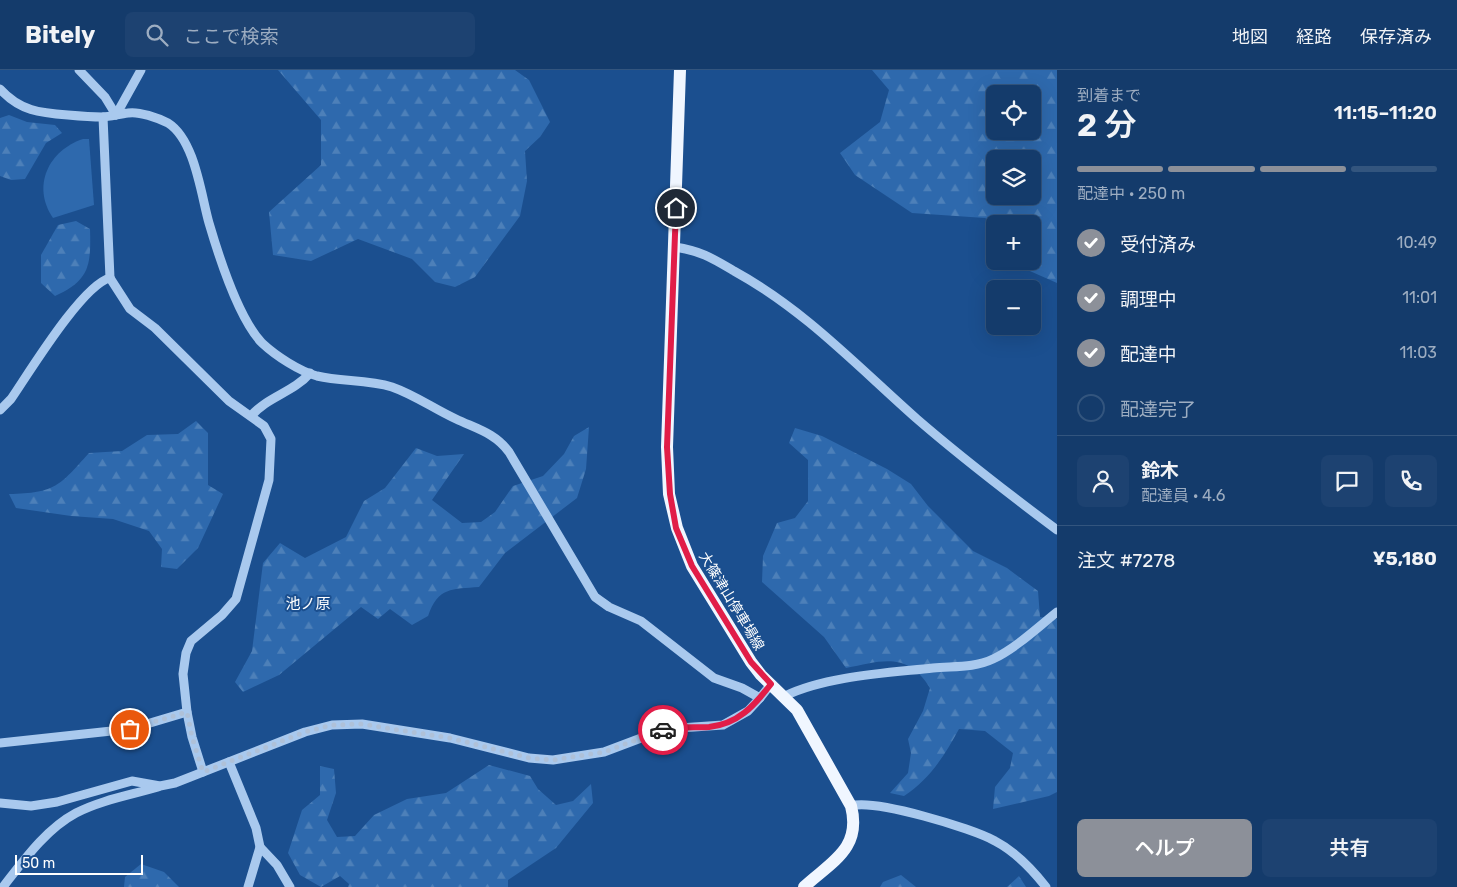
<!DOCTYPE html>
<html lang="ja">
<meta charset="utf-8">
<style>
:root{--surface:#143b6b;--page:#1d4271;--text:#f1f3f6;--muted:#9dadc1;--line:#33557e;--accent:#8c9099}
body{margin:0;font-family:Rubik,"Noto Sans JP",sans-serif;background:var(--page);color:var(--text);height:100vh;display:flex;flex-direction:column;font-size:19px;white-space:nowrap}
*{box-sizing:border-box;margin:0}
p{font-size:16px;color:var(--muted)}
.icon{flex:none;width:28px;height:28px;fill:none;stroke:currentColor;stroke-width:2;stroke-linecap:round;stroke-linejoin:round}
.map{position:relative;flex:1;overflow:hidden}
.panel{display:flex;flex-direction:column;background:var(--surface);width:400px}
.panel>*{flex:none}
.buttons{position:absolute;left:986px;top:15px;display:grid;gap:10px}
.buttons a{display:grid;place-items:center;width:55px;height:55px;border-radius:8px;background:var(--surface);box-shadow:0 5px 20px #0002,0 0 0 1px var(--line);font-size:25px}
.scale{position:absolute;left:15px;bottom:12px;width:128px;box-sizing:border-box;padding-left:5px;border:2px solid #fff;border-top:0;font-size:14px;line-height:18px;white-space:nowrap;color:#fff;-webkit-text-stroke:4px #1b4f8f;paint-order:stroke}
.pin{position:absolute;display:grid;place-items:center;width:42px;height:42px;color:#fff;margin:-21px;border:2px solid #fff;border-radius:50%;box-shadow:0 1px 5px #0007}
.courier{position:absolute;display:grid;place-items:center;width:50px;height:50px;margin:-25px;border:4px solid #e11d48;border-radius:50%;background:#fff;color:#222;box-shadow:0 1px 6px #0007}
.overview em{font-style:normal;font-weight:600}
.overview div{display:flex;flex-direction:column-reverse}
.overview{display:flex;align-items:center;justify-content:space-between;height:85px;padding:0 20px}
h1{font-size:32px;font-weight:600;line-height:38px}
.bar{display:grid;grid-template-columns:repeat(4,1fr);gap:8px 5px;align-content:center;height:60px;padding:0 20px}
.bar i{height:6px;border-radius:4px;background:var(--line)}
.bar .on{background:var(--accent)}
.bar p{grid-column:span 4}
.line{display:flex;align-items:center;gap:12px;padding:0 20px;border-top:1px solid var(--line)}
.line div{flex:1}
.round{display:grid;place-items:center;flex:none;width:52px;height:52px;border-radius:8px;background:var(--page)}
ol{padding:0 20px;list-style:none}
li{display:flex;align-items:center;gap:15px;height:55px}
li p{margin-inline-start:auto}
li .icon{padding:5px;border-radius:50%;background:var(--accent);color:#fff;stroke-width:4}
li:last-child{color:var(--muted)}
li i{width:28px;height:28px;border:2px solid var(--line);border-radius:50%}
.cta{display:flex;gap:10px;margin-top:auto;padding:10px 20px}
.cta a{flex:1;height:58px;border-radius:8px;background:var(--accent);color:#fff;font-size:20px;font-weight:600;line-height:58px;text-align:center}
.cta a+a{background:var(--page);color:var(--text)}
header{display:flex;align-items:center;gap:30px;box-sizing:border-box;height:70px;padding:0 25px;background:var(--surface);border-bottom:1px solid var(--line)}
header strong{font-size:24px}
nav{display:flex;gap:28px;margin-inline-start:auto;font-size:18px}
.search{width:350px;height:45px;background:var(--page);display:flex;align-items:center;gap:12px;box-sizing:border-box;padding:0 18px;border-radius:8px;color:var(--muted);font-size:19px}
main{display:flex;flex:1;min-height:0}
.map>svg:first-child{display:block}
.forest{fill:url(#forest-firs);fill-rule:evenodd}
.park{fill:#2e69ad}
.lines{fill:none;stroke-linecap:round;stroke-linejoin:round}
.minor{stroke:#a9c9ee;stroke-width:9}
.major{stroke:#f0f6ff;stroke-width:12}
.done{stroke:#afc1d8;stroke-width:5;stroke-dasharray:0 9}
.route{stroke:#e11d48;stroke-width:6}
.labels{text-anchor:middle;stroke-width:4;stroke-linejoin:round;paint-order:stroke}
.street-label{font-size:14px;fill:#fff;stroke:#1b4f8f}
.neighbourhood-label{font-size:15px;fill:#fff;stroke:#1b4f8f}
</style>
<header>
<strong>Bitely</strong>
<div class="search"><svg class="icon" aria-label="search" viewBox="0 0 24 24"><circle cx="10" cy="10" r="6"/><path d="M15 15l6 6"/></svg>ここで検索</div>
<nav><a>地図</a><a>経路</a><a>保存済み</a></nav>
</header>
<main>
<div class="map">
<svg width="1057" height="817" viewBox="0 0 1057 817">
<defs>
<pattern id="forest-firs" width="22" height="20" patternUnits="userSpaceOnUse" patternTransform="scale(1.25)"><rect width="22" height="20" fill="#2e69ad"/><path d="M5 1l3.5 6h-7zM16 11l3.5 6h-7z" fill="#4d80b9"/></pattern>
</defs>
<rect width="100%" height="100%" fill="#1b4f8f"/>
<!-- forest -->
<g class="forest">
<path d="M278,0H515L529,10L550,52L540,67L525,81L527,111L520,146L475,207L455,217L435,212L412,189L358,169L311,191L273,185L269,142L321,95V50Z"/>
<path d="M872,0H1057V213L1023,198L1020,191H1032V154H999L985,148L912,143L855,105L840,83L880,52L889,20ZM995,24H1032V61H995ZM995,89H1032V126H995Z"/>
<path d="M9,45L27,52L55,55L62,63L46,73L25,109L11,110L0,106V48Z"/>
<path d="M76,151L90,159C91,195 90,210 55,226L41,213V185L58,155Z"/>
<path d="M196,351L208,363V415L223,424L198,478L177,499L161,497L162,479L149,461L113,449L71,446L16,438L9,424C56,423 59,416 89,383L122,381L147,365L178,364Z"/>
<path d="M589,357L586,399L577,428L505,483L479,517C452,519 438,517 428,546L412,555L390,539L378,549L361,537L279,605L243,622L235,612L252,581L263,493L280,473L305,488L346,467L364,431L385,418L416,378L437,386L464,384L432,430L462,453L481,452L495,442L513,416L543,406L564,384L574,366Z"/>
<path d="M795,358L822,366L887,399L911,414L928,436L973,481L1007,498L1038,521L1040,547L1057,549V722L1049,726L993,739L995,717L1010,698L1013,683L985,661L959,659C945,685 929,710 904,726L890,723L908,703L911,683L908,669L923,641L930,618C907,581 882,591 846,598L824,567L762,512L763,486L777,453L795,448L808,431V390L789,373Z"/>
<path d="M489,695L530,706L538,719L556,735L573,731L591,714L593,733L556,778L508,810V817H348L349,814L340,806L321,817L300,805L288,783L302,740L320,725V696L334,699L336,723L327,750L337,767L355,766L374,745L407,729L446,723Z"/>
<path d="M141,794L164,802L179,817H124L125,807Z"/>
<path d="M901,805L916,817H880L883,812Z"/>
<path d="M1019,806L1026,817H1007Z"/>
</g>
<!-- park -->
<path class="park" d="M83,69H89L94,135L53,148C31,116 49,80 83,69Z"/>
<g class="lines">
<!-- minor -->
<g class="minor">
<path d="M79,0L105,27L116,45"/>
<path d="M0,19C20,41 40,43 68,45C79,46 90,47 102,47C110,47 119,44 128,43C139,41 158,48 168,53C195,70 201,125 209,153C219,187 238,248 262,273C276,286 299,301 317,306C342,312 367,309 392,317C415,325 434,339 456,349C477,359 495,363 509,382L595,527L609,537L641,551L714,608L742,618L760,628L771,614"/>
<path d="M116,45L141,0"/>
<path d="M103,47L110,208"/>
<path d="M675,177C701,181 712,188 734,201C805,240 857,296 917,349C962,388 1009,424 1057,460"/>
<path d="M110,208L130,239L155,258L229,331L264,356L271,369L269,410L236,529L222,545L191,571L186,583L183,604L187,642L192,667L203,702"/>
<path d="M0,340L11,329C29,303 82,215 110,208"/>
<path d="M251,346C267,327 294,322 310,303"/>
<path d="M785,626C826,606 888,603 933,598C954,596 974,598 993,589C1016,578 1037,558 1057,542"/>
<path d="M0,673L130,659L187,642"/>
<path d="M229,692L256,758L260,777L248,817"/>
<path d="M0,733L31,736L57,732L132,711L160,716L175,713L305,662L332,655L362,654L450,668L529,688L553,690L604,682L665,659L723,655L748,641L760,628"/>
<path d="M851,736C875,729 972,758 995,771C1016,782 1032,799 1046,817"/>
<path d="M260,777L277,795L290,817"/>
<path d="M3,817C24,790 46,759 76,743C101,730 131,725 158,717"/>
</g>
<!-- major -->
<path class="major" d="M680,0L667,377L669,424L677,458L692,496L751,592L761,605L797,640L851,736C862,779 831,792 804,817"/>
</g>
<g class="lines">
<!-- done -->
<path class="done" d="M130,659L187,642L192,667L203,702L305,662L332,655L362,654L398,660L450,668L529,688L553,690L604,682L663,660"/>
<!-- route -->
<path class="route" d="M663,660C678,656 694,658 709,657C738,654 754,636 771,614L751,592L692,496L676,458L670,424L667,377L676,138"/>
</g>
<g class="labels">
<!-- street labels -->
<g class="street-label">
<text transform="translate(732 531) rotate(59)" y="5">大篠津山停車場線</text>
</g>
<!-- neighbourhood labels -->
<g class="neighbourhood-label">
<text x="308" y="539">池ノ原</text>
</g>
</g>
</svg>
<div class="buttons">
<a><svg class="icon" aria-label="locate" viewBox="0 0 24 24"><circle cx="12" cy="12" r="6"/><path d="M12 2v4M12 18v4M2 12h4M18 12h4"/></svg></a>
<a><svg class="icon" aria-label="layers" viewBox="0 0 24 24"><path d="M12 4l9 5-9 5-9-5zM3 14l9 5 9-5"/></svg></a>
<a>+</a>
<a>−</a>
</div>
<div class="scale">50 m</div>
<div class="pin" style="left:130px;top:659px;background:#ea580c"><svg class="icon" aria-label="bag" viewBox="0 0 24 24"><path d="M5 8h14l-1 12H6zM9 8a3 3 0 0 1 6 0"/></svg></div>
<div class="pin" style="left:676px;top:138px;background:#1f2937"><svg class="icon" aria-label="home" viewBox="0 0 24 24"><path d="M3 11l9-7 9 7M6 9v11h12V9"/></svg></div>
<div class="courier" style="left:663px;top:660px"><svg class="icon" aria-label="car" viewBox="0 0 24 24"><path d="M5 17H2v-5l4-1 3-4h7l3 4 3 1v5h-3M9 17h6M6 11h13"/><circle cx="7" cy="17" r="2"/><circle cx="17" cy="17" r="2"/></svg></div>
</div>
<section class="panel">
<div class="overview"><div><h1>2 分</h1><p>到着まで</p></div><em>11:15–11:20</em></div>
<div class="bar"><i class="on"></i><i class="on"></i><i class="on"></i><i></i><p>配達中 · 250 m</p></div>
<ol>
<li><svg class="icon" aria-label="check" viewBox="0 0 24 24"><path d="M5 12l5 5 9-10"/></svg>受付済み<p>10:49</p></li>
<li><svg class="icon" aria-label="check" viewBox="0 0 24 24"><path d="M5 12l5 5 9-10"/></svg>調理中<p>11:01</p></li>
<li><svg class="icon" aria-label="check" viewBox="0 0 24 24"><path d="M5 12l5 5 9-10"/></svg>配達中<p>11:03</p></li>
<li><i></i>配達完了</li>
</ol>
<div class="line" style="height:90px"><a class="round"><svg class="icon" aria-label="person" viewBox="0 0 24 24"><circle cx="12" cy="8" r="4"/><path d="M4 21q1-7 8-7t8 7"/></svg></a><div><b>鈴木</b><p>配達員 · 4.6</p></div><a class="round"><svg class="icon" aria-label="chat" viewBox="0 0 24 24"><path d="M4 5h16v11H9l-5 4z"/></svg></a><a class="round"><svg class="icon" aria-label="phone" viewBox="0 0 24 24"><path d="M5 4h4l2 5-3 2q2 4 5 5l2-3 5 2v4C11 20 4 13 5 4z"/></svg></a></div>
<div class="line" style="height:65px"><div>注文 #7278</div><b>¥5,180</b></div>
<div class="cta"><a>ヘルプ</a><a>共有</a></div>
</section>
</main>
